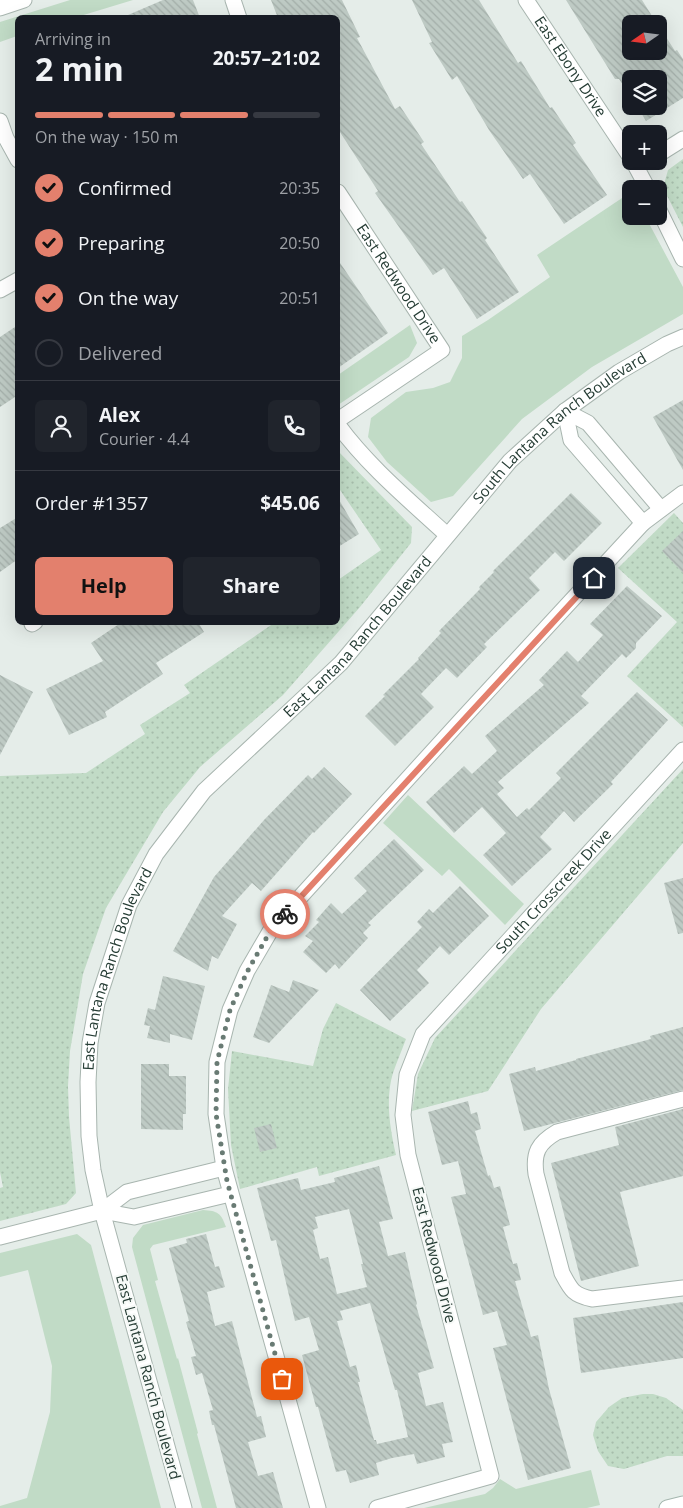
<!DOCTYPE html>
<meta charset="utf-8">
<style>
:root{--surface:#171b24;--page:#20242c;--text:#f1f3f6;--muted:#9ea1a6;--line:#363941;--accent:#e3806d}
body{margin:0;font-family:"Open Sans",sans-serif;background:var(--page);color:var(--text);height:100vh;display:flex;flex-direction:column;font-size:19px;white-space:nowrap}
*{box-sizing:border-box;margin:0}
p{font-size:16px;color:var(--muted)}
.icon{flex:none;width:28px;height:28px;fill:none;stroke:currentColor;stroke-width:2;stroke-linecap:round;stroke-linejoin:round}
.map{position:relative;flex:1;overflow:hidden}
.panel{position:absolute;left:15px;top:15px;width:325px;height:610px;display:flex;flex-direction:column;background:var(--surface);border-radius:8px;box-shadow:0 5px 20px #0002}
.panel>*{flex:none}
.needle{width:32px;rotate:256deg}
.tools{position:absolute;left:622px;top:15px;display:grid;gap:10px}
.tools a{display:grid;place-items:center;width:45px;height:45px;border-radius:8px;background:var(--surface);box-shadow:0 5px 20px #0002;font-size:25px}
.pin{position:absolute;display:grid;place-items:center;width:42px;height:42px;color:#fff;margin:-21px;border-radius:10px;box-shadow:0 2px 8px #0006}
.courier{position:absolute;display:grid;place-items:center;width:50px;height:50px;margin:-25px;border:4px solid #e3806d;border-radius:50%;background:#fff;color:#222;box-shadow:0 1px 6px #0007}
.headline em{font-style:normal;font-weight:700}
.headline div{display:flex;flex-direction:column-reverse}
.headline{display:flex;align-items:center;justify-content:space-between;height:85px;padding:0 20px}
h1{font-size:32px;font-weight:700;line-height:38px}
.bar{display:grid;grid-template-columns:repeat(4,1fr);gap:8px 5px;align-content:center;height:60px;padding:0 20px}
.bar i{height:6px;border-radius:4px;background:var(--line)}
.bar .selected{background:var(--accent)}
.bar p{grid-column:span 4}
.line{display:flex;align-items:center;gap:12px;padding:0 20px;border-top:1px solid var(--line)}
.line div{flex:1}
.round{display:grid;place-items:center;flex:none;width:52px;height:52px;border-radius:8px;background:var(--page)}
ol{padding:0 20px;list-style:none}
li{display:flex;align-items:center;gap:15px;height:55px}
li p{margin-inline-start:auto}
li .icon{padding:5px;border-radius:50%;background:var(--accent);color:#111;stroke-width:4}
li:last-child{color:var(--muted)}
li i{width:28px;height:28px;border:2px solid var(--line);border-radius:50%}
.primary-button{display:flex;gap:10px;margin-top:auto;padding:10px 20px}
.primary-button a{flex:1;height:58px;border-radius:8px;background:var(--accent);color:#111;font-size:20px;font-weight:700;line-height:58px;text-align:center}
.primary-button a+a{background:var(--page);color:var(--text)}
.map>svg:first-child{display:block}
.grass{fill:#c1dbc6}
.park{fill:url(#park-dots)}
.building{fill:url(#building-back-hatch);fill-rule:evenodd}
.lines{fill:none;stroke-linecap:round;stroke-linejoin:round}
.street-casing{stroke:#a8b5af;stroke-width:17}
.secondary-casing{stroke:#a5b7af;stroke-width:17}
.street{stroke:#fff;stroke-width:15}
.secondary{stroke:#fff;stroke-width:15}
.done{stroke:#697b74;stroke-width:5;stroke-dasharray:0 9}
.route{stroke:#e3806d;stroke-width:6}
.labels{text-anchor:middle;stroke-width:4;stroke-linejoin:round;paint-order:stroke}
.street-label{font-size:15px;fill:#263d35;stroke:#f6f9f7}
</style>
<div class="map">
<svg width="683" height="1508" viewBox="0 0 683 1508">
<defs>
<pattern id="park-dots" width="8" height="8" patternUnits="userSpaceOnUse" patternTransform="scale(1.25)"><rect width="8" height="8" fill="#c1dbc6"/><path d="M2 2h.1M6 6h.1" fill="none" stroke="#a6bdab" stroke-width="1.8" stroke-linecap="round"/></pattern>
<pattern id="building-back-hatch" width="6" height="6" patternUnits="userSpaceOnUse" patternTransform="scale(1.25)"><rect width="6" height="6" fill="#becac4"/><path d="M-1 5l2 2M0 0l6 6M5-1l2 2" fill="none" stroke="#a3aea9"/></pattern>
</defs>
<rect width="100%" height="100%" fill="#e5ede9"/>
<!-- grass -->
<g class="grass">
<path d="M70,0H133L77,17L18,18L17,36L0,42V22Z"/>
<path d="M631,192V216H645L683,287V314L592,367L522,419L453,496L431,502L387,462L368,437L371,418L406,392L433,388L450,382L462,358V336L488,320L550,277L537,255Z"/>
<path d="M410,325L417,343L409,357L338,405V375Z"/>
<path d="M408,795L524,904L505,925L449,869L442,876L383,823Z"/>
<path d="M203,1210C218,1211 221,1213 226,1227L153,1245L150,1249L158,1280L155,1281L177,1359L178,1358L198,1433L197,1434L217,1508H202L132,1247L133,1238L143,1225Z"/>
<path d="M77,1234L91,1245L161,1508H0V1506L27,1498L50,1412L52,1366L28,1270L0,1277V1253Z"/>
<path d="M591,1470L600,1505L587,1508H424L485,1494L493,1488L500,1479L516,1489Z"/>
</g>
<!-- park -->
<g class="park">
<path d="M683,159V227L663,188L668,170Z"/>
<path d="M338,451L412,527L411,543L360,607L283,695L200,767L163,812L106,908L83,974L70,1051L68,1086L69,1117L76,1193L66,1204L0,1221V1188L3,1187L0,1172V776L86,773L145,734L140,725L190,693L184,685L274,623L338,622V580L381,550L338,487Z"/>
<path d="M674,513L683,523V727L627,676L677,622L618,568Z"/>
<path d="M683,769V843L541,1009L488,1091L412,1111L418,1074L435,1038Z"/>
<path d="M336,1003L406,1039C402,1050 397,1061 393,1073C385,1099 390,1129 396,1155L319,1176L317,1167L240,1189L231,1145L228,1089L232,1051L313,1066L323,1029Z"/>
<path d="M643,1394H653L666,1398L683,1410V1456H667L624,1469L608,1466L598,1451L593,1435L596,1422L609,1407L622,1398Z"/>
</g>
<!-- building -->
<g class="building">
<path d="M163,0H193L200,18H121Z"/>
<path d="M271,0H342L360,37L357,38L395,109L400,106L424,142L421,144L460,202L462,201L487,238L485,240L519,292L477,319L444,268L433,275L375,193L378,191L338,129V18H278Z"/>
<path d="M412,0H479L518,63L521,61L550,108L552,107L576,143L573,145L607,195L564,224L530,174L523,179L489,130L457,76L452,80L429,43L432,42Z"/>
<path d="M566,0H642L657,24H631V51H659V26L675,51L677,50L683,59V98L646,121L637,106H659V79H631V97L619,79H615Z"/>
<path d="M338,260L388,333L338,368Z"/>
<path d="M18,325V395L0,407V337Z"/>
<path d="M683,400V470L653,417Z"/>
<path d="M571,493L602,523L564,561L555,552L529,578L540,590L484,644L487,647L457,678L446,668L421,694L434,707L395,746L365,716L385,696L383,695L419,659L418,658L441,633L439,631L480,589L479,587L494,572L493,571Z"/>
<path d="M338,498L359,534L338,547Z"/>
<path d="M18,517V559L0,572V528Z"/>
<path d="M683,531V573L662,551Z"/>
<path d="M627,586L662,616L636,643V648L626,658L622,654L581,696L589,703L498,782L504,788L497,794L517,817L527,808L529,810L561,778L556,773L637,692L668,720L611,782L613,784L574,822L564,811L540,837L552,849L512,886L483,855L506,833L482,807L454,833L426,802L464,766L472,774L497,751L485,736L544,685L539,680L567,651L578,662L603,635L590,624Z"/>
<path d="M122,622H198L204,632L156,663L163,674L105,712L107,717L69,735L46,689L103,661L91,643Z"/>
<path d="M0,675L33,692L0,755Z"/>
<path d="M324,767L352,794L314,833L313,832L261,891L252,883L222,916L237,924L218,959L212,956L208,971L173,951L214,877L264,820L308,775L312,779Z"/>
<path d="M394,839L424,870L368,923L371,925L363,933L368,938L339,969L335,964L326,973L303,952L313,941L305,936L319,922L316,920L331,903L342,914L367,891L354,878Z"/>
<path d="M683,878V933L678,934L664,883Z"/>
<path d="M460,886L489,916L449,955L440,946L417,970L429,983L390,1021L360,990L422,927L417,922L429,909L433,913Z"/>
<path d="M163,976L205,986L192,1040L170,1034V1043L147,1038L150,1026L144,1025L148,1008L155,1010Z"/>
<path d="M293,980L319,990L269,1043L253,1037L271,985L289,992Z"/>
<path d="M683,1027V1090L524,1131L509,1074L535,1067L536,1071L576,1060V1059L651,1039L650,1036Z"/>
<path d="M141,1064H169V1076H186V1114H183V1130L141,1129Z"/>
<path d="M468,1101L471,1114L477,1112L481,1129L475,1131L488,1176L490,1175L494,1188L500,1186L510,1225L503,1227L513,1264L517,1263L521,1280L515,1281L531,1337L538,1335L549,1389L571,1468L528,1480L493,1348L507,1345L497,1311L483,1315L451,1197L466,1194L458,1161L442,1165L428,1112Z"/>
<path d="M683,1109V1176L620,1192L639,1266L581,1281L551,1163L619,1145L615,1127Z"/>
<path d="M271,1124L277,1148L260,1152L254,1128Z"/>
<path d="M379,1166L393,1219L379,1222L388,1256L405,1252L417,1304L416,1305L434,1368L418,1373L426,1406L443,1402L453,1442L442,1444L445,1457L417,1464L414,1454L392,1458L376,1463L379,1475L350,1483L346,1470L336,1472L318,1407H316L302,1355L319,1350L309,1317L295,1321L276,1240L271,1241L257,1188L298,1178L301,1190L335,1182L334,1178ZM349,1209L363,1264H361L367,1287L337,1294L328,1257L320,1259L313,1230L318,1228L315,1217ZM370,1303L395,1390H397L408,1437L377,1444L376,1440H374L358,1382H360L356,1365L350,1367L337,1321L343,1320L340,1311Z"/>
<path d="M206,1234L215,1267L219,1266L225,1287L207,1292L215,1326L232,1321L257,1417L261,1416L266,1437L248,1442L258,1476L273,1472L283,1508H236L214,1425H212L209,1411L213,1410L202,1373L196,1375L191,1357L196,1356L186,1322L189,1321L169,1248L187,1243L186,1239Z"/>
<path d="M683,1302V1358L581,1373L573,1318Z"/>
</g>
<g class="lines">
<defs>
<g id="street">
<path d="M233,0L239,18"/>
<path id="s1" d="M526,0L631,158"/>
<path d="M0,8L24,0"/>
<path d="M0,121L6,138L18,160"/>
<path d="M659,154L683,139"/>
<path d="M633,161L648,189"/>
<path id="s2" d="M338,192L442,350L338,420"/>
<path d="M659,210L683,259"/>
<path d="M0,290L18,280"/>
<path d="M565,411L571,440L643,523"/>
<path d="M565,411L588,423L661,509"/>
<path d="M338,425C368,466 409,500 447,535"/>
<path d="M32,624L35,622"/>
<path d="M683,1099L557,1132C538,1143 533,1153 536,1174L562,1273C571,1290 573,1295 592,1299L683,1288"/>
<path d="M102,1211L134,1217L230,1194"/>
<path d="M0,1237L102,1211L127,1192L224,1168"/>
<path id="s3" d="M184,1508L102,1211L93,1170L89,1136L88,1082L90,1043L97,1003L129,905L156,854L204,791L341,663L510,461L565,411L619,372L667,344L683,337"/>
<path d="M318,1508L224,1168L216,1114L217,1062L230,1010L247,971L272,928L463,718L643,523L683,493"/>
<path id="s4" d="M377,1508L491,1476L408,1155L403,1115L407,1075L423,1034L683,750"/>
</g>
<path id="secondary" d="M667,1508L683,1504"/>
</defs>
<!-- street casing -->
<use href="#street" class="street-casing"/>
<!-- secondary casing -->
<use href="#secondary" class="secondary-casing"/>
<!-- street -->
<use href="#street" class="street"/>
<!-- secondary -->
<use href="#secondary" class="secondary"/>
</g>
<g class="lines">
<!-- done -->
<path class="done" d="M282,1379L227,1181L216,1114L217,1062L230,1010L247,972L272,928L285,914"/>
<!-- route -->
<path class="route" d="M285,914L594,578"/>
</g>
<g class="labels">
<!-- street labels -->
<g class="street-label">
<text dy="5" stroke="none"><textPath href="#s1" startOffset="80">East Ebony Drive</textPath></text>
<text dy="5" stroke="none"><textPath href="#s2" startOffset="110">East Redwood Drive</textPath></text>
<text dy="5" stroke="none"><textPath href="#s3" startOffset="1268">South Lantana Ranch Boulevard</textPath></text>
<text dy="5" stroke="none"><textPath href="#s3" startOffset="976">East Lantana Ranch Boulevard</textPath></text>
<text dy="5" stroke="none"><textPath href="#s4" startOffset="768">South Crosscreek Drive</textPath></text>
<text dy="5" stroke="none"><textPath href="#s3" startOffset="556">East Lantana Ranch Boulevard</textPath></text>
<text transform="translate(434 1255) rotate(76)" y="5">East Redwood Drive</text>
<text transform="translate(148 1377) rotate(75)" y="5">East Lantana Ranch Boulevard</text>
</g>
</g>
</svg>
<div class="tools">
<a><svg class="needle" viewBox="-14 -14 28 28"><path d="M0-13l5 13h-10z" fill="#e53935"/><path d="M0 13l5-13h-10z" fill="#9ea1a6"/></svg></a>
<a><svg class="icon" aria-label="layers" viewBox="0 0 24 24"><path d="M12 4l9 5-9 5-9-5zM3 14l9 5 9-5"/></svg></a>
<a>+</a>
<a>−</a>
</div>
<div class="pin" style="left:282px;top:1379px;background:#ea580c"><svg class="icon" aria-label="bag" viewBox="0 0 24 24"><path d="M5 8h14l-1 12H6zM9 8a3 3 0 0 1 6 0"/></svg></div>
<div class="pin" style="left:594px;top:578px;background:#1f2937"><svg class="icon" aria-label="home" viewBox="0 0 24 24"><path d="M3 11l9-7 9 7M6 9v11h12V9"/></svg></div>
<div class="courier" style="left:285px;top:914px"><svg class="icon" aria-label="bike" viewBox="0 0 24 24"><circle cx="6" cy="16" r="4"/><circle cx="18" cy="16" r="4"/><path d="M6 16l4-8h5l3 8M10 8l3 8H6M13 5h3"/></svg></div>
<section class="panel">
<div class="headline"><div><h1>2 min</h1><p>Arriving in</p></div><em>20:57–21:02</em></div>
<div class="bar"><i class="selected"></i><i class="selected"></i><i class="selected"></i><i></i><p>On the way · 150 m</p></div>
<ol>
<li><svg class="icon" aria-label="check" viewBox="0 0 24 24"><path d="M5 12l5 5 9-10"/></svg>Confirmed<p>20:35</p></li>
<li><svg class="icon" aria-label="check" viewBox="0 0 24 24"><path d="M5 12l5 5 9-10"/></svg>Preparing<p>20:50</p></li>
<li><svg class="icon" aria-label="check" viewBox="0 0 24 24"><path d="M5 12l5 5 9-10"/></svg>On the way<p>20:51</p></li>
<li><i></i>Delivered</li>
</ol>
<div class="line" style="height:90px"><a class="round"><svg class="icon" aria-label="person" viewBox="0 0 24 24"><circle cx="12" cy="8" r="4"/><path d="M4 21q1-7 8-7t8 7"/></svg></a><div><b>Alex</b><p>Courier · 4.4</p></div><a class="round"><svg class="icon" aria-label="phone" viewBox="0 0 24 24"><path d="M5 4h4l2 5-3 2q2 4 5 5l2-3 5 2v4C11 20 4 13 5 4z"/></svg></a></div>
<div class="line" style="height:65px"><div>Order #1357</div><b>$45.06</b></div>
<div class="primary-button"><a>Help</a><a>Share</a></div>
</section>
</div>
